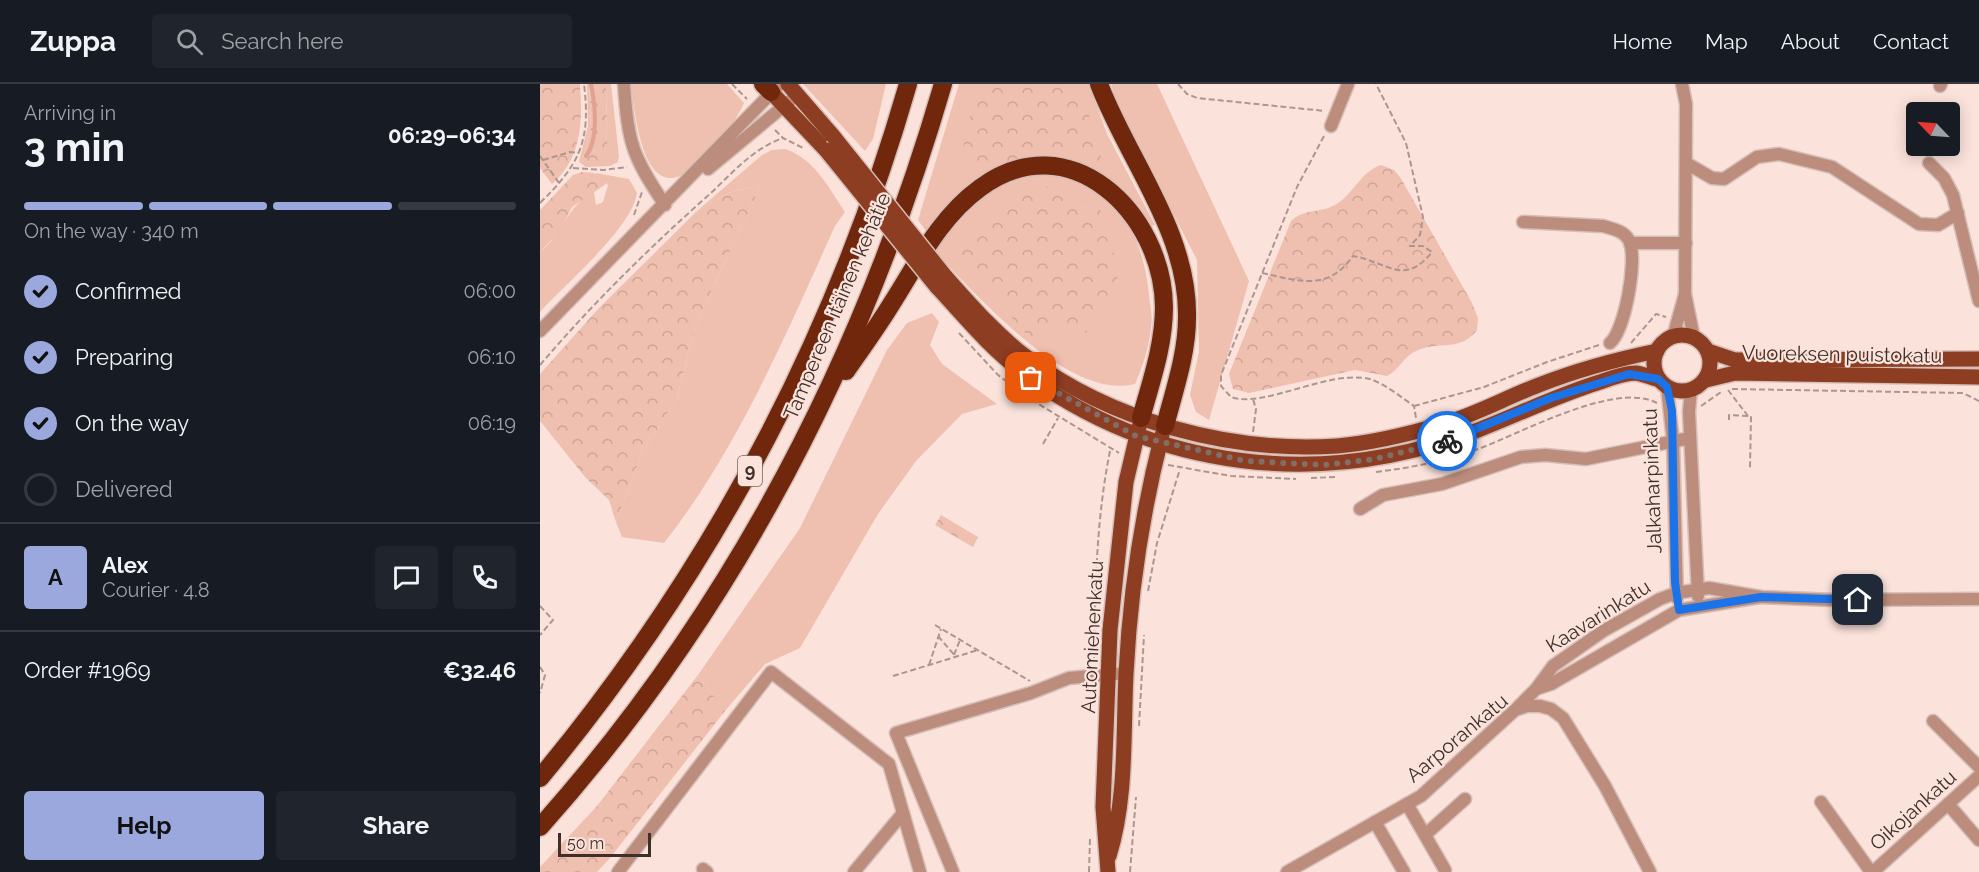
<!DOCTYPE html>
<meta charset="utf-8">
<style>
:root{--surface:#171b24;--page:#20242c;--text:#f1f3f6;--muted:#9ea1a6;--line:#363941;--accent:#9aa8dd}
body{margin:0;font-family:Raleway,sans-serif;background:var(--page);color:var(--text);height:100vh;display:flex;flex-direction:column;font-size:22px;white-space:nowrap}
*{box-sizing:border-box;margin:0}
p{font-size:20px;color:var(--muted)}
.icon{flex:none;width:33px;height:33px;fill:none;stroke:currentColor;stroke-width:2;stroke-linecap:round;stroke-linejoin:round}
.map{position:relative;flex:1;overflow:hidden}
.side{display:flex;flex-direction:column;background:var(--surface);width:540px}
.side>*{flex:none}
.needle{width:39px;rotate:295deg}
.fabs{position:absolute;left:1366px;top:18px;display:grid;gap:12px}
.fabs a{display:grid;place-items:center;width:54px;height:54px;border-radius:6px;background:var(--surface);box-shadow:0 3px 15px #0003;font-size:30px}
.scale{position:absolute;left:18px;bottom:15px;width:93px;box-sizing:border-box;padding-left:6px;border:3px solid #3e2f2a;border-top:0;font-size:16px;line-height:21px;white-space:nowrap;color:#3e2f2a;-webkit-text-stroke:4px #fbe3db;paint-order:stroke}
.pin{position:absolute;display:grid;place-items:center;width:51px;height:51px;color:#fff;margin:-26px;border-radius:12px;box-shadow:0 3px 9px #0006}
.courier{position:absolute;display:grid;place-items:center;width:60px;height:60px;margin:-30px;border:4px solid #1a73e8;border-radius:50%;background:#fff;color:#222;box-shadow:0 2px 8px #0007}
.overview em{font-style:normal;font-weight:700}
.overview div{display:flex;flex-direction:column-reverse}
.overview{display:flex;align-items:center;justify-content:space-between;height:102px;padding:0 24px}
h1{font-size:39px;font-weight:700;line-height:45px}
.bar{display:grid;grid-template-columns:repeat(4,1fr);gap:9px 6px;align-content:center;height:72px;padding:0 24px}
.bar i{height:8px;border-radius:4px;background:var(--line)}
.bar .selected{background:var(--accent)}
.bar p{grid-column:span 4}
.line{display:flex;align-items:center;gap:15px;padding:0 24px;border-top:2px solid var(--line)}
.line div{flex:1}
.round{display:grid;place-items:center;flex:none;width:63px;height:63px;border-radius:6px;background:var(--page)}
ol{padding:0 24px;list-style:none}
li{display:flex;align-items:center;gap:18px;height:66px}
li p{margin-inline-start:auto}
li .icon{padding:6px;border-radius:50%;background:var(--accent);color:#111;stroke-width:4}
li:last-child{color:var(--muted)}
li i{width:33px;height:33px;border:3px solid var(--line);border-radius:50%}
.button{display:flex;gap:12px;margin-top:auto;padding:12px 24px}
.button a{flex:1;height:69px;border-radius:6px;background:var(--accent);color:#111;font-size:24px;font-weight:700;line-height:69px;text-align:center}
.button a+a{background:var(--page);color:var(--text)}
header{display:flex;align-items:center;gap:36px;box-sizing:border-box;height:84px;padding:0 30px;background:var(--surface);border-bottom:2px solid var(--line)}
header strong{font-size:28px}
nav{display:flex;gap:33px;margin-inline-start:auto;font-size:21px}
.search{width:420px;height:54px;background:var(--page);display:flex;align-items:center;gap:15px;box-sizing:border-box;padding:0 21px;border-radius:6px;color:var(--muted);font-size:22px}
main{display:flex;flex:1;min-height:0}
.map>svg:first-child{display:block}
.green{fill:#efbfaf}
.forest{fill:url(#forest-crowns)}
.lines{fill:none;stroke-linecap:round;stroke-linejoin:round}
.stream{stroke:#dfa38f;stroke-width:4}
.minor-casing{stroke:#d5bfb8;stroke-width:15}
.major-casing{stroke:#d5bfb8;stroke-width:18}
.highway-casing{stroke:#d5bfb8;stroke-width:21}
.path{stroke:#ab9790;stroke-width:2;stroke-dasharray:6 3;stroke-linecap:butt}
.minor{stroke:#bc8d7d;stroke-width:12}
.major{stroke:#8d3d21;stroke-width:15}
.highway{stroke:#70270c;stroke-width:18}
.major-bridge-casing{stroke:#d5bfb8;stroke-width:18;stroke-linecap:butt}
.major-bridge{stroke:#8d3d21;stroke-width:15}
.done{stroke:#806e68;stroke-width:6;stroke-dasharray:0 10.8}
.route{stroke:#1a73e8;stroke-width:8}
.labels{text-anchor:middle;stroke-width:4.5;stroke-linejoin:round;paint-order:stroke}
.shield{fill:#fbe3db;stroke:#77655f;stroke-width:1.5}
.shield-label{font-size:18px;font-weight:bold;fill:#3e2f2a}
.street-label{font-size:20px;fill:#3e2f2a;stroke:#fbe3db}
</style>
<header>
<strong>Zuppa</strong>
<div class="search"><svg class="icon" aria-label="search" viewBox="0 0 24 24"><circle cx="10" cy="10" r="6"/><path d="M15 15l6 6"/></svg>Search here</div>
<nav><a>Home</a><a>Map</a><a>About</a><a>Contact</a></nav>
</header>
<main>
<section class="side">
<div class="overview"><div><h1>3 min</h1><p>Arriving in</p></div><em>06:29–06:34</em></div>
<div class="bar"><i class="selected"></i><i class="selected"></i><i class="selected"></i><i></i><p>On the way · 340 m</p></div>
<ol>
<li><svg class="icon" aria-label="check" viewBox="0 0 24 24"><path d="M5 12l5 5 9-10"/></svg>Confirmed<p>06:00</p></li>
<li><svg class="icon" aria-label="check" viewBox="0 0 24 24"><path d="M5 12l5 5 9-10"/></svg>Preparing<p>06:10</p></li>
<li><svg class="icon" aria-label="check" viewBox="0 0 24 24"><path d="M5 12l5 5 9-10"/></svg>On the way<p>06:19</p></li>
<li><i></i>Delivered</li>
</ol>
<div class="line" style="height:108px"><b class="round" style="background:var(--accent);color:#111">A</b><div><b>Alex</b><p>Courier · 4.8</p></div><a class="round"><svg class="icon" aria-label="chat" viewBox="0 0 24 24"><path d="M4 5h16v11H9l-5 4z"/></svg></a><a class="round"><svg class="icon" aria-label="phone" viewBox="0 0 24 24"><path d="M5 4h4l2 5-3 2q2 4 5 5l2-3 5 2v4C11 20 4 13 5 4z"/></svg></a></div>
<div class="line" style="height:78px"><div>Order #1969</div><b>€32.46</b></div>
<div class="button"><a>Help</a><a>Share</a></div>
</section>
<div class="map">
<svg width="1439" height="788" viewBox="0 0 1439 788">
<defs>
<pattern id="forest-crowns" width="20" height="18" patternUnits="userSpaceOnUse" patternTransform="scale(1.5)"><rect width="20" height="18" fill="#efbfaf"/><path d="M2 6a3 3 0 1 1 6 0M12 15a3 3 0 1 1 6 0" fill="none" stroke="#cea497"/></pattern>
</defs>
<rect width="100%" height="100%" fill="#fbe3db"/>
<!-- green -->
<g class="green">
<path d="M47,0H49L51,43L42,78L67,60L66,0H71L79,72L78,78L70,82L46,83L39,78L48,42Z"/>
<path d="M91,0H187L204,19C195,39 181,54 166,71C107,138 96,42 91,0Z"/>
<path d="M263,0H346L333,55L325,67Z"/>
<path d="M419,0H549L567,50L615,141L609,143C574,92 537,59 472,82C461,85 447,88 437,94C418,108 402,130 386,147L378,136Z"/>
<path d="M571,0H617L709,197L669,336L656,328L650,311L659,267L657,176L577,19Z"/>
<path d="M245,65C275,75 288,103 305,128L295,142C246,250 198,365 124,459L82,453L76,438L102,369L137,314L155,242L221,101L188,109L157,127L222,71L232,66Z"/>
<path d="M56,89L89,95L97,109C92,144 25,200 0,228V168C23,150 27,121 54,108L56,121L63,118L68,101Z"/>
<path d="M489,90C509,91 529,91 547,101C588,123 605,167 609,211C610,222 613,233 611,243C609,263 603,282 595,300C527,317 436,209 392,165C423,129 441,102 489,90Z"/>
<path d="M392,229L399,238L390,261L402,280L457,320L422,330L376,377L338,430L260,564L225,580L185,627L158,591L260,444L347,266L367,239Z"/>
</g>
<!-- forest -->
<g class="forest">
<path d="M0,0H40V3C43,38 41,75 12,100L0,84Z"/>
<path d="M49,0H66L67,60L57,77L47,80L42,78L51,43Z"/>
<path d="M438,0H540L565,86C555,81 542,70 532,68C497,61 463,93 431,84L422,68Z"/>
<path d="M841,81L854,86L860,93L931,217L938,234L937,246C920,269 898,256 876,267C864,272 859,286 847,292L815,286L709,309L693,305L689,290L751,137C763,125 780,129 795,121C813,111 820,88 841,81Z"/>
<path d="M42,88C53,89 62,88 66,100L32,123L20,147L0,168V126L33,91Z"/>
<path d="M221,101L155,242L137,314L102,369L76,438L69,416L45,393L0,337V290L58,225L157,127L188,109Z"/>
<path d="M515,101L560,126L573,166L579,203L546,249L513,232L493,258L414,167L475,110Z"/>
<path d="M401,431L438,453L433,463L395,441Z"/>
<path d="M158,591L185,627L70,774L57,788H0V783L57,722Z"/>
</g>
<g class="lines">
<!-- stream -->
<path class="stream" d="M46,72C59,55 55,20 51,0"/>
<defs>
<g id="minor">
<path d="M84,0C88,59 92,72 125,121"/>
<path d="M1142,0L1146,20L1145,210L1154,254"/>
<path d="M1400,2L1401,0"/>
<path d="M791,42L808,0"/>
<path d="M1146,79L1172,94L1184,95L1217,73L1239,70L1292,83L1379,140L1398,141L1418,129"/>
<path d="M1389,79L1404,94L1413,111L1439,217"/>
<path d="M168,85L257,11"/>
<path d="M983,138L1063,142C1073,145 1086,147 1090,159C1097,178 1085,246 1070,259"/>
<path d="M1090,159H1146"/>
<path d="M0,247L240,0"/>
<path d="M1133,253L1145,210"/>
<path d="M1127,303L1133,357L1137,514"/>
<path d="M1151,305L1149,328L1158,512"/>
<path d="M820,425L843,411L902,400L981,373L1005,371L1046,375L1150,354"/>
<path d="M996,605L1011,600L1139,526L1220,513"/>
<path d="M978,623L996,605L1013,582L1063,547L1120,515L1136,509L1169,504L1221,513L1293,516L1439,515"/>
<path d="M1393,637L1439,683"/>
<path d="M1281,718L1331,788"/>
<path d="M867,720L905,786"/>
<path d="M1408,720L1439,756"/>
<path d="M835,738L864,788"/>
<path d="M885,751L925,715"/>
<path d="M163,785L167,788"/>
<path d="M78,788L231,588L349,680L380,788"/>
<path d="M314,788L363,729"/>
<path d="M413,788L356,649L491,609L529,594L586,589"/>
<path d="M747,788L881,712L975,626L987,622H1000L1011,625L1023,634L1065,702L1110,788"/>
<path d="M1333,788L1439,692"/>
</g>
<g id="major">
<path d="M248,0L293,52"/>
<path d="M231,8L286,66"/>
<path d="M405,192C430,220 455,249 485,272C570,337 690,369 797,362C832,359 869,350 903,340C937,330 967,313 999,301C1037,286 1078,275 1117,267"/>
<path d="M397,203C424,232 449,263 481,287C616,387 781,406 938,346C979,330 1018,311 1060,298C1071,294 1084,289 1096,289C1103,290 1110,293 1117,295"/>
<circle cx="1142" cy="279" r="28"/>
<path d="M1168,267L1195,276L1439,275"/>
<path d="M1166,296L1195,289L1439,293"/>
<path d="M569,772C587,714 583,651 586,590C590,509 602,429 622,351"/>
<path d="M568,788L563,723L570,546L586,398L599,343"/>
</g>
<g id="highway">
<path d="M223,0L231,8"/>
<path d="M559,0C588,76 649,149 647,234C647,270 634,307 625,342"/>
<path d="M306,287C322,264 338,242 352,219C378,178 400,133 440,104C529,38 623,129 624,223C624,261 611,298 601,334"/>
<path d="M0,694C171,488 294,258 368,0"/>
<path d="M0,743C193,527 322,278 403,0"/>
</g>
</defs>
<!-- minor casing -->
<use href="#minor" class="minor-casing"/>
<!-- major casing -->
<use href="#major" class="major-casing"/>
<!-- highway casing -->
<use href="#highway" class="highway-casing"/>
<!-- path -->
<g class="path">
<path d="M192,0L207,15"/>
<path d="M638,0L647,10L657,14L785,27"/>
<path d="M235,46L243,54L265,65"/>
<path d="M784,52L757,103L681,291V302L691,313C723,325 789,285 830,295C845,300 861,313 874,322L876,334"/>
<path d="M0,72L19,99"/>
<path d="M3,76L30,68L39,69"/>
<path d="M33,84L63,86L87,83"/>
<path d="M0,119C40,80 51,57 44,0"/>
<path d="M94,131L102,108"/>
<path d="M722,189C760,197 787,208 813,172C848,178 864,203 892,168L883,162H870L880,151L883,133L866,59L836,0"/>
<path d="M419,249L458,291L487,313L579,369"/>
<path d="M1091,259L1116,230L1126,233"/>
<path d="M0,281C53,219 110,163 171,109C193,88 214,64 243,54"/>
<path d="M1192,305L1423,309L1439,317"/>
<path d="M1188,306L1208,332H1211L1210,385"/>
<path d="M874,322L944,303L1007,278L1059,261"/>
<path d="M1161,322L1181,308"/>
<path d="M1189,336V331L1208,332"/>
<path d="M713,348L716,325L713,315"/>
<path d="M503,360L518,334"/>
<path d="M628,381L691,392L756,395"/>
<path d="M836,388C869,384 899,378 930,368C975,353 1073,296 1117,319"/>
<path d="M771,394L795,393"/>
<path d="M608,507L617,459L640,385"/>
<path d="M0,522L13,536L0,551"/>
<path d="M395,541L490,597"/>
<path d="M398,552L416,573"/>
<path d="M414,571L420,556"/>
<path d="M554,579C555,508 556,436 570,367"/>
<path d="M389,581L401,545"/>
<path d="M0,583L5,591L0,609"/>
<path d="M353,592L438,566"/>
<path d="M599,642L604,551"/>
<path d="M549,788L550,755"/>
<path d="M590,788L596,713"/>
</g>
<!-- minor -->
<use href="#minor" class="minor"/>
<!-- major -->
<use href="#major" class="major"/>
<!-- highway -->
<use href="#highway" class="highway"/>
<defs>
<g id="major-bridge">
<path d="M293,52L405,192"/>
<path d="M286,66L397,203"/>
</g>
</defs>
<!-- major-bridge casing -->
<use href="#major-bridge" class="major-bridge-casing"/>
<!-- major-bridge -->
<use href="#major-bridge" class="major-bridge"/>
</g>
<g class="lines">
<!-- done -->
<path class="done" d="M491,294L596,352L706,377L785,381L835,375L907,357"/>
<!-- route -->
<path class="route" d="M907,357L1011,314L1089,290L1118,295L1127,303L1132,327L1135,498L1139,526L1221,513L1318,516"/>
</g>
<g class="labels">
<!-- shield labels -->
<rect class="shield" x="198" y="372" width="24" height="30" rx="4.5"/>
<g class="shield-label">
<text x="210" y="393">9</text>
</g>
<!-- street labels -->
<g class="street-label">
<text transform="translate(297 222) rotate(-67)" y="7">Tampereen itäinen kehätie</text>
<text transform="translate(1302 270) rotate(1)" y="7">Vuoreksen puistokatu</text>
<text transform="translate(1112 397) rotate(-92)" y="7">Jalkaharpinkatu</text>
<text transform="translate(1058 532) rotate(-32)" y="7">Kaavarinkatu</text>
<text transform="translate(552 553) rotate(-87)" y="7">Automiehenkatu</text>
<text transform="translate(917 654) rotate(-40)" y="7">Aarporankatu</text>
<text transform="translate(1373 726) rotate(-42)" y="7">Oikojankatu</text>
</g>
</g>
</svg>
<div class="fabs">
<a><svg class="needle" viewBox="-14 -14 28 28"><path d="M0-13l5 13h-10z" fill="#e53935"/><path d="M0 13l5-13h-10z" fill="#9ea1a6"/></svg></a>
</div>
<div class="scale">50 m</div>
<div class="pin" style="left:491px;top:294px;background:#ea580c"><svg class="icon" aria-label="bag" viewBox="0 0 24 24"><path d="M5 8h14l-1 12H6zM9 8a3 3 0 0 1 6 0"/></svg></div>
<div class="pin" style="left:1318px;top:516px;background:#1f2937"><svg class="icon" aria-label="home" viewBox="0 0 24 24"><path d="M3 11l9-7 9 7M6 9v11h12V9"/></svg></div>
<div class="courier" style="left:907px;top:357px"><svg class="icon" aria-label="bike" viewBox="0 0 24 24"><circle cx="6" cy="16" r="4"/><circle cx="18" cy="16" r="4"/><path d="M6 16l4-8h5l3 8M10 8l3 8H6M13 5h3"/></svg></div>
</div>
</main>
